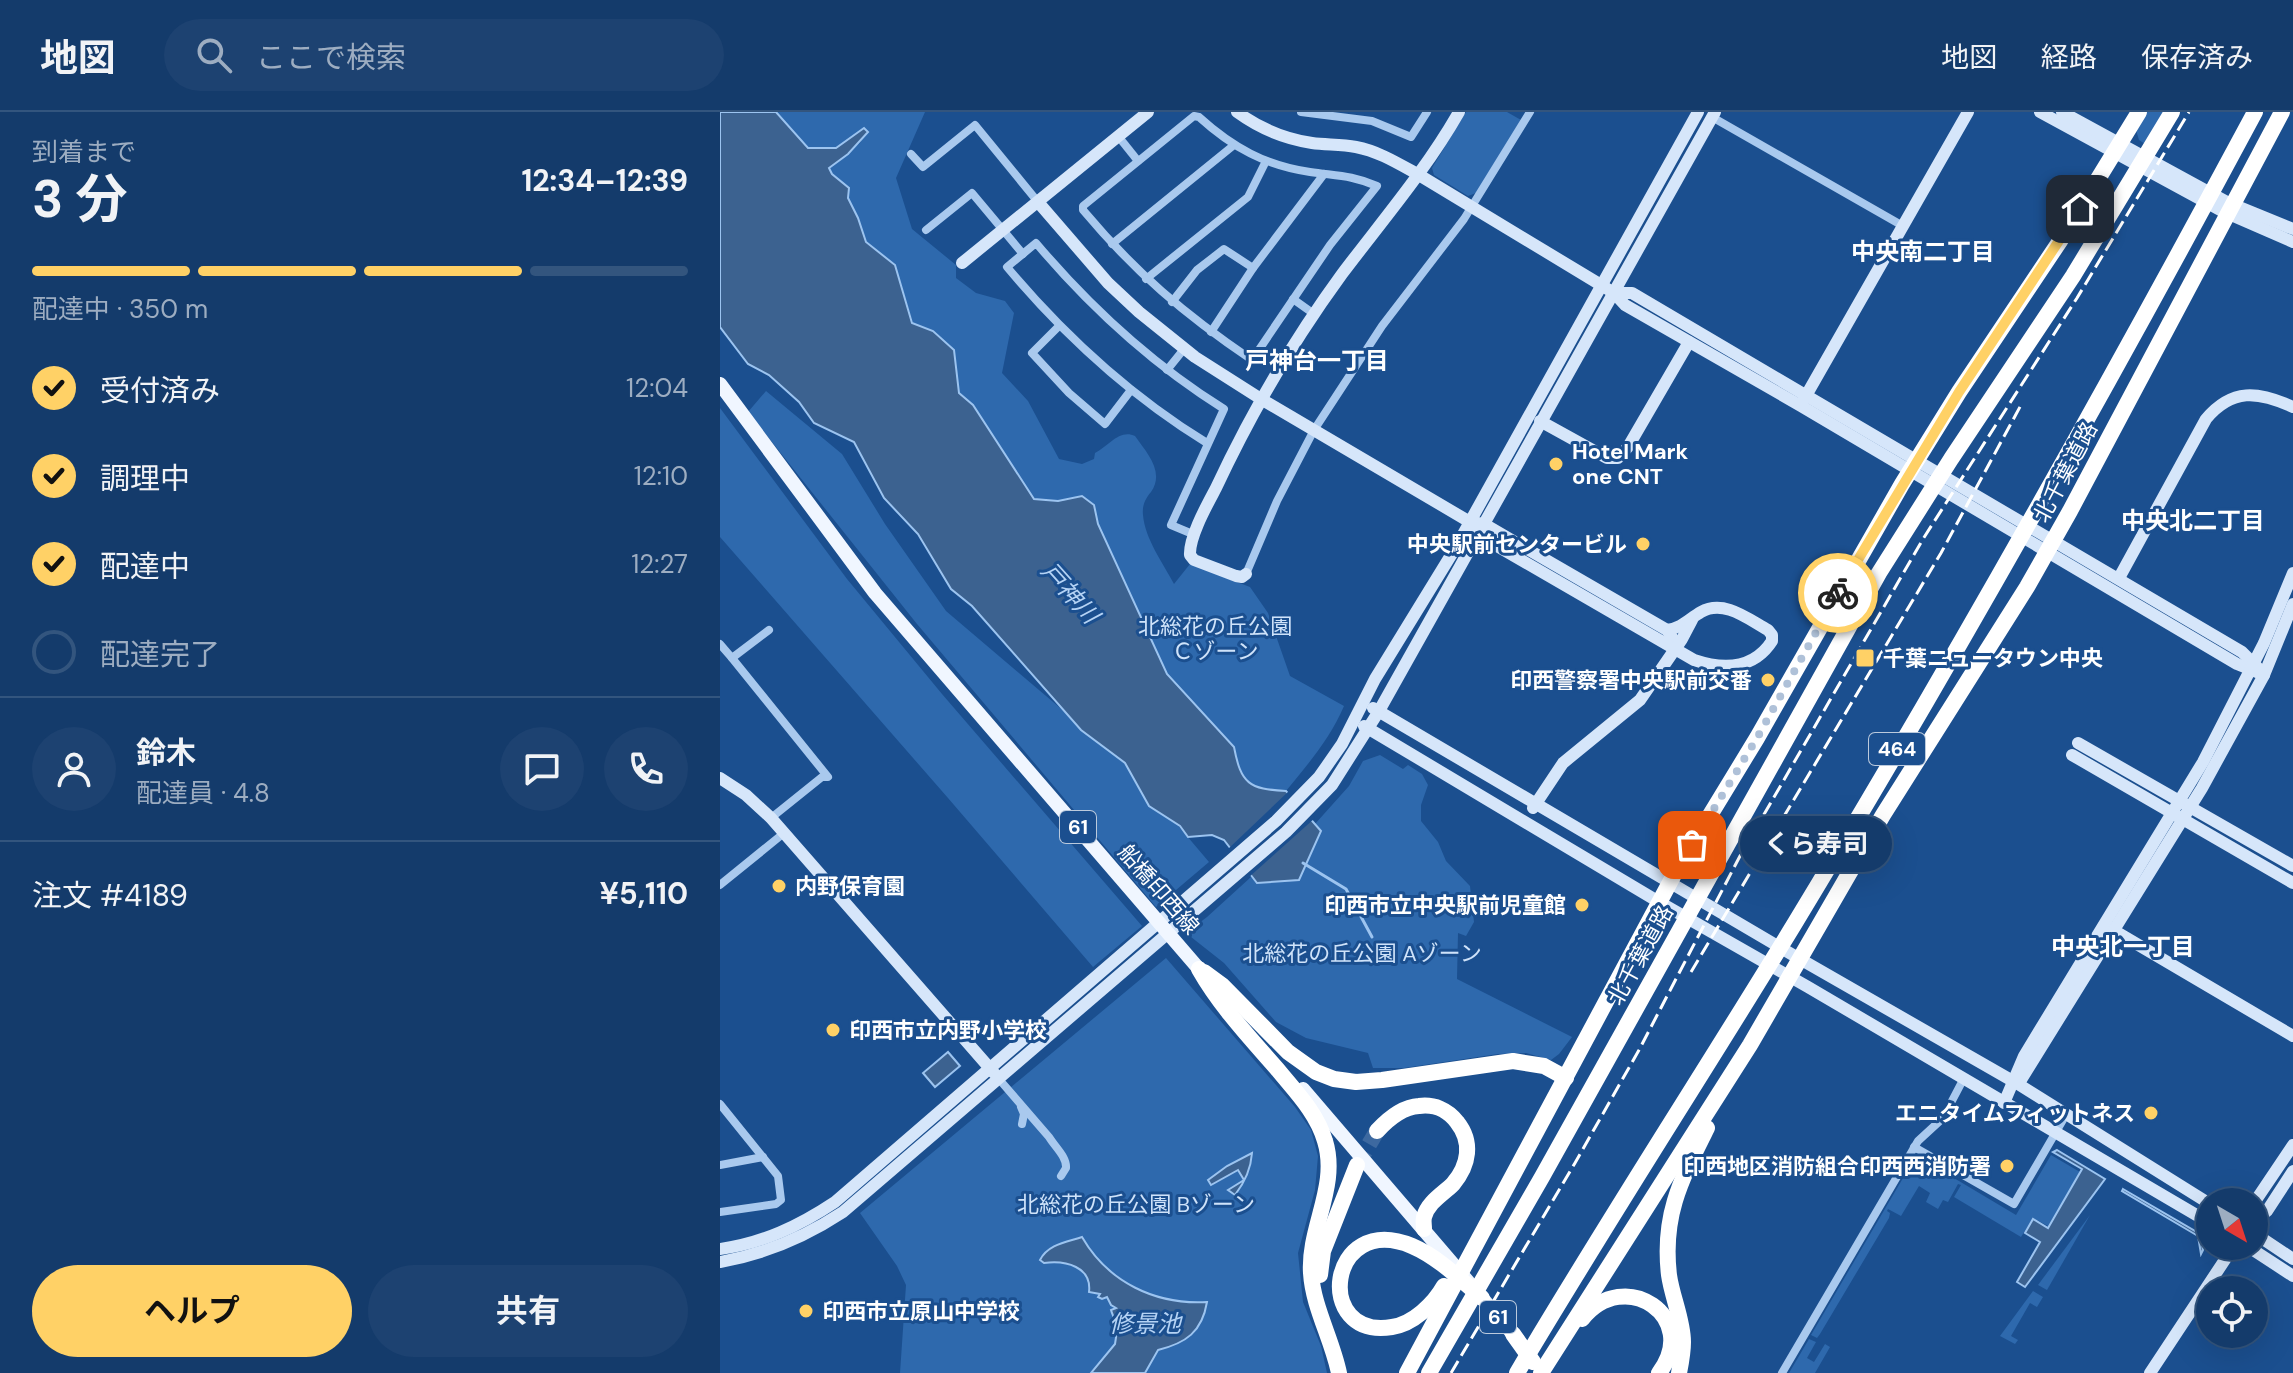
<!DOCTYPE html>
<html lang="ja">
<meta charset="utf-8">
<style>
:root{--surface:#143b6b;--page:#1d4271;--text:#f1f3f6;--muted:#9dadc1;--line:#33557e;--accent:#ffd166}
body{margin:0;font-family:"DM Sans","Noto Sans JP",sans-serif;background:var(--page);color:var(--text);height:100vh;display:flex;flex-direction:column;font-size:30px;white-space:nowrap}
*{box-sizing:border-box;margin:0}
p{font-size:26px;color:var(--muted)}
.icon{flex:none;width:44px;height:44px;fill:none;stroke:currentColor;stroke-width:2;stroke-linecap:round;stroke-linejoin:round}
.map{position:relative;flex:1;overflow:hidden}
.sheet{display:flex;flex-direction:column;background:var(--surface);width:720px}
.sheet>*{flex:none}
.needle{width:52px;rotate:141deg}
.tools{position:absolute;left:1476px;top:1076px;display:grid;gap:16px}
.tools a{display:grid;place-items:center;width:72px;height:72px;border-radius:50%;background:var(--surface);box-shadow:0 8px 32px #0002,0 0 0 2px var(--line);font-size:40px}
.pin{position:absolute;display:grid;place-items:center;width:68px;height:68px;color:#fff;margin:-34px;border-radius:16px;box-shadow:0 4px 12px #0006}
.courier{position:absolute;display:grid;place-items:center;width:80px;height:80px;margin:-40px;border:6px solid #ffd166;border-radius:50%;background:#fff;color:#222;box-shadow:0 2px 10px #0007}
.bubble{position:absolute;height:56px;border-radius:28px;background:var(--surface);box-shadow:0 8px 32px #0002,0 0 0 2px var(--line);font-size:26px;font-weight:700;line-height:56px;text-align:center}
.summary em{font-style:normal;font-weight:700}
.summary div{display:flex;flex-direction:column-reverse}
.summary{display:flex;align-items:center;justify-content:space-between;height:136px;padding:0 32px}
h1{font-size:52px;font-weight:700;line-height:60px}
.bar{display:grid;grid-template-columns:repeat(4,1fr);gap:12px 8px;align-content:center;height:96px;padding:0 32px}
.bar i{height:10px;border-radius:6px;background:var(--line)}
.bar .current{background:var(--accent)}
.bar p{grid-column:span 4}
.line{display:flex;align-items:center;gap:20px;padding:0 32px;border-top:2px solid var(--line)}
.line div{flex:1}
.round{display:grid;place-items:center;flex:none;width:84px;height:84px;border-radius:42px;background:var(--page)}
ol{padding:0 32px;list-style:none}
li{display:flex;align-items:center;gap:24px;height:88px}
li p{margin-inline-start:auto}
li .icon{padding:8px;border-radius:50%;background:var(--accent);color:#111;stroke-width:4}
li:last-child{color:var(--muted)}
li i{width:44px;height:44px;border:4px solid var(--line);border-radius:50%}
.button{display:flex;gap:16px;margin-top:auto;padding:16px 32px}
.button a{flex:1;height:92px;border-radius:48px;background:var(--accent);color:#111;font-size:32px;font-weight:700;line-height:92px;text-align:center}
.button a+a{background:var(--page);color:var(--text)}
header{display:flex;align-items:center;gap:48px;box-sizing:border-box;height:112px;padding:0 40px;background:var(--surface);border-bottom:2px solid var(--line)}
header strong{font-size:38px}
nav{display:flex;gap:44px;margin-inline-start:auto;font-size:28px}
.search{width:560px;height:72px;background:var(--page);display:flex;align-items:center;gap:20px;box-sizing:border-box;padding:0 28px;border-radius:44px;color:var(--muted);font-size:30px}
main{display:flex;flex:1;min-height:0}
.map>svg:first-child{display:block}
.green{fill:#2e69ad}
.water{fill:#3c6290;stroke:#9cc4f0;stroke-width:2}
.pier{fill:#1b4f8f}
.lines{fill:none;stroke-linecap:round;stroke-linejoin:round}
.stream{stroke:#9cc4f0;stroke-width:3}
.highway-tunnel{stroke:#3d69a0;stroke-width:16;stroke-dasharray:16 8;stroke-linecap:butt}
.street{stroke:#a9c9ee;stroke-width:8}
.secondary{stroke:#d6e6fa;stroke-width:12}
.primary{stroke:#f0f6ff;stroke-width:14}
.highway{stroke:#fff;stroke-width:16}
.rail{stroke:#fff;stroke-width:3;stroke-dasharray:14 6;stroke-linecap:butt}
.done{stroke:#afc1d8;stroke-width:8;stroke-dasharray:0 14.4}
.route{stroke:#ffd166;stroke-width:10}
.poi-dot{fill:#ffd166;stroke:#1b4f8f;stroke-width:3}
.labels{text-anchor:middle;stroke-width:6;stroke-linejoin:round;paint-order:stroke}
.shield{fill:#1b4f8f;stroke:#bbcadd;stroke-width:2}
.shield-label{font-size:20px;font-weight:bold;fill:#fff}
.poi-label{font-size:22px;font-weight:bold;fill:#fff;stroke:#1b4f8f;text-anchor:start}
.street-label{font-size:22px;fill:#fff;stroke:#1b4f8f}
.park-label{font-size:22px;fill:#cfe3fa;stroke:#1b4f8f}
.neighbourhood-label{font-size:24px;font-weight:bold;fill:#fff;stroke:#1b4f8f}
.water-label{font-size:24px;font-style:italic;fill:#b5d3f5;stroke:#1b4f8f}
</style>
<header>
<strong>地図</strong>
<div class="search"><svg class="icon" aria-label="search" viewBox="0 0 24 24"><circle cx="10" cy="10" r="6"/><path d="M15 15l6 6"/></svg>ここで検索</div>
<nav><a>地図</a><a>経路</a><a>保存済み</a></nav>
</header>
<main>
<section class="sheet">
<div class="summary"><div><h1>3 分</h1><p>到着まで</p></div><em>12:34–12:39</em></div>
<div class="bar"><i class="current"></i><i class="current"></i><i class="current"></i><i></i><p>配達中 · 350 m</p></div>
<ol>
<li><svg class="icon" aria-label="check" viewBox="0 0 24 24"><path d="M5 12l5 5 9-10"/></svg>受付済み<p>12:04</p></li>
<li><svg class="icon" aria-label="check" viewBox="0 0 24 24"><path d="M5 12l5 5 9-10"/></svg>調理中<p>12:10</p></li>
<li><svg class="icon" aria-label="check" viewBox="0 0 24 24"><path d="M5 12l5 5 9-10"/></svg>配達中<p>12:27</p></li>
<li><i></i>配達完了</li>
</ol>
<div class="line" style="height:144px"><a class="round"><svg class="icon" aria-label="person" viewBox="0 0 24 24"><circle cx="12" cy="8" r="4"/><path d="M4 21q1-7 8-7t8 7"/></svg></a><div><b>鈴木</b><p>配達員 · 4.8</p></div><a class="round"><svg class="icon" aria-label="chat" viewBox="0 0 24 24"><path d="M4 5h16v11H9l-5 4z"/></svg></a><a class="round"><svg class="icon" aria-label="phone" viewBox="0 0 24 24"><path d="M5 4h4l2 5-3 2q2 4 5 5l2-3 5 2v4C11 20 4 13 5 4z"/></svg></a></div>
<div class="line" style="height:104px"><div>注文 #4189</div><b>¥5,110</b></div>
<div class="button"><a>ヘルプ</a><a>共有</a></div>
</section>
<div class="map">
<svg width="1573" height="1261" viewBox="0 0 1573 1261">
<rect width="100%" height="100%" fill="#1b4f8f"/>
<!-- green -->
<g class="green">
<path d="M56,0H205L176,66L192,117L236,153V166L256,181L285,189L294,201L282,261L308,289L339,347L362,352L374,347L375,341C389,334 399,317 415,324C427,341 445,360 431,380C425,387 422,394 423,403C425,427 443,451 454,472L470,452L530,475L548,501L570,564L624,594C610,627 588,652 566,679C529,677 521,672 514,634L447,562L378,412L374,393L362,384L338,389L314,387L253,293L239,281L234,238L213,219L193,211L175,153L146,130L138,106L127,86L129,76L112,62L109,55L140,31L144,17L116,36H88Z"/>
<path d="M746,0H787L801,8L756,81L748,84L714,63L712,56Z"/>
<path d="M1426,0H1443L1425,32L1419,28L1416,18Z"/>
<path d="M46,279L122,342L165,412L226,499L405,651L489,750L436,795L197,512L28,300Z"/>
<path d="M0,296L127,467L222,582L422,814L373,855L228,686L0,425Z"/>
<path d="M660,643L683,657L688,653L702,662L708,673L701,693V709L718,730L726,749L750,774L754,810L746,824L738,821L737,867L852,925L839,942L831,948L806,941L778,942L684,956H653L648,941L586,926L556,910L504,851L466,821L487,805L531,765L537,771L601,719L595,712L629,674L643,649Z"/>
<path d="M446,846L575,995L591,1018L598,1044L595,1078L578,1141L583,1190L601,1234L607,1261H180L186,1173L177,1154L140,1101Z"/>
<path d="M1331,1043L1360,1060L1328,1114L1313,1106L1301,1125L1234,1085L1241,1073L1238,1072L1228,1090L1223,1088L1218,1097L1206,1090L1210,1081L1199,1074L1181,1104L1168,1097L1167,1099L1170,1101L1169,1106L1100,1222L1097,1226L1091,1223L1193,1049L1202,1047L1296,1103Z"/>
<path d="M1370,1103L1327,1178L1318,1173Z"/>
<path d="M1313,1179L1323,1185L1317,1195L1310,1191L1291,1224L1298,1228L1295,1232L1280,1224Z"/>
<path d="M1089,1227L1096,1230L1087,1246L1094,1250L1105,1232L1110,1235L1095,1261H1069Z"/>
</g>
<!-- water -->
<g class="water">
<path d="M0,0H56L88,36H116L144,16L148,20L128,42L109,56L112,62L129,76L128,86L138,106L146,130L175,153L192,211L213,219L234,238L239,281L253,293L314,387L338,389L362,384L374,393L378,412L447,562L514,635C521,672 529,677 566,679L601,719L579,768L537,771L504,728L492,723L468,725L460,714L429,694L405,651L361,618L252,494L231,477L198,422L164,386L134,330L94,311L79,290L49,263L28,252L0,215Z"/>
<path d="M228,940L240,954L215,975L203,961Z"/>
<path d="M1337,1038L1385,1067L1305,1175L1297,1170L1320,1130L1305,1121L1313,1107L1328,1116L1362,1057L1333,1040Z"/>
<path d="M532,1041C531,1056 525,1070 515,1083L508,1078L524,1068L518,1058L491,1073L488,1068L507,1054Z"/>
<path d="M1403,1077L1480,1122L1483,1138L1481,1142L1478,1124L1402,1079Z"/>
<path d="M362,1125C388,1170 435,1193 487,1190C482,1220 466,1231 438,1238L425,1261H371L395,1232L397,1219L394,1215C396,1207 393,1205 391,1198L396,1196L391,1193L387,1185L382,1187L378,1185L380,1182L369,1180C372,1155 346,1148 324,1151L320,1148C328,1132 347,1130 362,1125Z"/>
</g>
<!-- pier -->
<path class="pier" d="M570,678L595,706L528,766L507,738Z"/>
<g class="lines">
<!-- stream -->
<path class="stream" d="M583,751L626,777L652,825"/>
<!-- highway-tunnel -->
<path class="highway-tunnel" d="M637,1053L657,1019"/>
<!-- street -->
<g class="street">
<path d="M581,0L652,9L691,25L707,0"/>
<path d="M474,4L479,5C512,35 546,54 590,60C617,64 631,63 657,74L610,133L532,248C464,202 415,160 363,98V94Z"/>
<path d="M992,5L1183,114"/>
<path d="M398,24L418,49"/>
<path d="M191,42L203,55L255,13L318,90"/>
<path d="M206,118L252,81L303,142"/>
<path d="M392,132L514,33"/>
<path d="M426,167L528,85L546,49"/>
<path d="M573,187L594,202"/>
<path d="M452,190L477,158L504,137L533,156"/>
<path d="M339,214L312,241L349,281L385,312L411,278"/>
<path d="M491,220L533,156L604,62"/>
<path d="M447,258L464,237"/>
<path d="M475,423L451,413L504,297C432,252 371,196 316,131L287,155C345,224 409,283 487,331"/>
<path d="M526,462L557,389L594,318L662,214L744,107L810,0"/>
<path d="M0,532L12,546L49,518"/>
<path d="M12,546L108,665H102L51,706"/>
<path d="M0,773L64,721"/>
<path d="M278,966L329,1025C335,1035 347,1045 346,1056L341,1064"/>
<path d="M0,992L58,1064L61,1088L56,1092L0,1100"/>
<path d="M301,995L304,1002L302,1012"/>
<path d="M1194,1035L1294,1092L1347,1001"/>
<path d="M0,1053L43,1045"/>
<path d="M1062,1261L1198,1029L1223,1006L1244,966"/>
</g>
<!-- secondary -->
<g class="secondary">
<path d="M517,0C539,16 565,27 592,31C606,33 621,32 636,35C658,39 679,52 699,63L881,173L894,181L905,193L1081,294L1517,552L1544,563"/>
<path d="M1320,0L1502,99L1573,130"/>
<path d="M1342,0L1507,90L1573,117"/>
<path d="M318,90L388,171L419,200L475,245L541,287L750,410L764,412L947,518L953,527L954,538"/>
<path d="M242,151L428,0"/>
<path d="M894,181H912L1522,540L1539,557"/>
<path d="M1083,289L1248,0"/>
<path d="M820,309L887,346H898L908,335L969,230"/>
<path d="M754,416L758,423L974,548C1004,558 1034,557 1052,529V523L1048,518C1028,507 1004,487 981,500C969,507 962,516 947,518"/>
<path d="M526,462L522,465L516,464L474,448L470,443C469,425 487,393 496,376C531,301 573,229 622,162C662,109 706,58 739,0"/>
<path d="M1399,466L1486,307C1512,276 1538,279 1573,295"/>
<path d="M653,596L1073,843L1298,972L1490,1092"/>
<path d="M644,614L939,790L1088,875L1490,1111"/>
<path d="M1358,631L1573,754"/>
<path d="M1352,643L1573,771"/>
<path d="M0,666L26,683L51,706L274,961"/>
<path d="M813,696L843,651L920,588L962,527L972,508"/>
<path d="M1393,818L1573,924"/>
<path d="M1299,971L1482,676L1544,563L1573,492"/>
<path d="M1284,991L1304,944L1483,650L1544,531L1573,461"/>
<path d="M1534,1091L1573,1033"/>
<path d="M1534,1110L1547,1099L1573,1059"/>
<path d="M1534,1121L1573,1147"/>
<path d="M1527,1134L1573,1164"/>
<path d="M0,1137C43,1131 79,1114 115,1090L556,709L599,665L622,632L655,567L736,435L978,0"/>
<path d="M0,1150C46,1142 85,1125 123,1100L566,720L612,673L659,599L995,0"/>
<path d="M1430,1261L1514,1134"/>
</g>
<!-- primary -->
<g class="primary">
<path d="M0,272L155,481L485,864"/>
<path d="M583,977L798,1228"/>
</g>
<!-- highway -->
<g class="highway">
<path d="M479,857C500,894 530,926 558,958C576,980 597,1001 605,1029C619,1074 588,1116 591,1161C593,1195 612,1227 619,1261"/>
<path d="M484,860L503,874L568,940L596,960L614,967L636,970L662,968L793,949L824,954L846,966"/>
<path d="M657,1019C668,1007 682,995 699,994C714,992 728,998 737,1010C753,1030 749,1053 733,1072C723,1082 708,1090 704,1105C703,1109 704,1113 704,1117"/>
<path d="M600,1163L603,1139L637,1053"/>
<path d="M724,1174C714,1192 693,1212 672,1215C593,1228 607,1099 692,1134C718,1145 741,1168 762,1186"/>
<path d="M862,1207C905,1153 981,1206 939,1261"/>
<path d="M793,1222L813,1250"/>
<path d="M687,1261L956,759L1037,626L1182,372L1239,280L1340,129L1419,0"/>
<path d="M709,1261L822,1065L1159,461L1231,347L1353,164L1452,0"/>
<path d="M797,1261C887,1109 983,962 1075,811C1236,545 1388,274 1535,0"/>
<path d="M821,1261L1030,933L1163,703L1307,475L1350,399L1562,0"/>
<path d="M959,1261C961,1251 963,1240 963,1230C963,1208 952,1185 949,1163C942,1103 961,1068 987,1016"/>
</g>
<!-- rail -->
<g class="rail">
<path d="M971,860L1221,441L1301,293"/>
<path d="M731,1261L855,1051L919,938L1020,744L1203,427L1357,186L1469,0"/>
</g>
</g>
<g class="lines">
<!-- done -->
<path class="done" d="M972,733L1037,626L1118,481"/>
<!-- route -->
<path class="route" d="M1118,481L1239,280L1360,97"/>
</g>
<!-- markers -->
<g class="poi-dot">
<circle cx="836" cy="352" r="8"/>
<circle cx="923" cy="432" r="8"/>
<rect x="1135" y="536" width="20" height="20" rx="4"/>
<circle cx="1048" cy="568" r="8"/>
<circle cx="59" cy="774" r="8"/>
<circle cx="862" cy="793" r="8"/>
<circle cx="113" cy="918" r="8"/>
<circle cx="1431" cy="1001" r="8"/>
<circle cx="1287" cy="1054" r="8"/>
<circle cx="86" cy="1199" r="8"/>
</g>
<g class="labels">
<!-- shield labels -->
<g class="shield">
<rect x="1149" y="621" width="56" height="32" rx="6"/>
<rect x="340" y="699" width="36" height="32" rx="6"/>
<rect x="760" y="1189" width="36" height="32" rx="6"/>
</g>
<g class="shield-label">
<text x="1177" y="644">464</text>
<text x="358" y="722">61</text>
<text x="778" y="1212">61</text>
</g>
<!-- poi labels -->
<g class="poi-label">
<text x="852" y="347">Hotel Mark<tspan x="852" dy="25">one CNT</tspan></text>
<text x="907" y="440" text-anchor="end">中央駅前センタービル</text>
<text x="1163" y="554">千葉ニュータウン中央</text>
<text x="1032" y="576" text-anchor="end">印西警察署中央駅前交番</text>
<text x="75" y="782">内野保育園</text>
<text x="846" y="801" text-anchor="end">印西市立中央駅前児童館</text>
<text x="129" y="926">印西市立内野小学校</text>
<text x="1415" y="1009" text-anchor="end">エニタイムフィットネス</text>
<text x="1271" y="1062" text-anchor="end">印西地区消防組合印西西消防署</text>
<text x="102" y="1207">印西市立原山中学校</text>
</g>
<!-- street labels -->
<g class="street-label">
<text transform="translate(1345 360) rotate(-62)" y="8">北千葉道路</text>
<text transform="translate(439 777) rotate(49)" y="8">船橋印西線</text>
<text transform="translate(920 843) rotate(-61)" y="8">北千葉道路</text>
</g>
<!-- park labels -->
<g class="park-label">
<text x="495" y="522">北総花の丘公園<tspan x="495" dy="25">Ｃゾーン</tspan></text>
<text x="642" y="849">北総花の丘公園 Aゾーン</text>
<text x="416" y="1100">北総花の丘公園 Bゾーン</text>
</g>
<!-- neighbourhood labels -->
<g class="neighbourhood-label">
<text x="1203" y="148">中央南二丁目</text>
<text x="597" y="257">戸神台一丁目</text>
<text x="1473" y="417">中央北二丁目</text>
<text x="1403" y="843">中央北一丁目</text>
</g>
<!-- water labels -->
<g class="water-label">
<text transform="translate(350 481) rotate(48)" y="8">戸神川</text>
<text x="425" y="1220">修景池</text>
</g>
</g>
</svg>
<div class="tools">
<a><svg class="needle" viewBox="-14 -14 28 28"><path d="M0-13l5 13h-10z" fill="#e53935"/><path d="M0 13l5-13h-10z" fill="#9dadc1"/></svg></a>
<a><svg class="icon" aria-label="locate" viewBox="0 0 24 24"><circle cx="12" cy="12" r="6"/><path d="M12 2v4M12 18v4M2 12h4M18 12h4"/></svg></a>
</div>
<div class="pin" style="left:972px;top:733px;background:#ea580c"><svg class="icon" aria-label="bag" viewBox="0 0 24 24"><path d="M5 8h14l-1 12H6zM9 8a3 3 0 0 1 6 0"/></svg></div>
<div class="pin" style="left:1360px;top:97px;background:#1f2937"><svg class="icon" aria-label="home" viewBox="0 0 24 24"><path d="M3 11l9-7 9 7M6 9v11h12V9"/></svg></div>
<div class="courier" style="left:1118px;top:481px"><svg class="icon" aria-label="bike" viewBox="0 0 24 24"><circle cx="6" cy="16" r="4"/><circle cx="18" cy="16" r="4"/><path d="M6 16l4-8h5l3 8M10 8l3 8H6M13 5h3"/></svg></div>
<div class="bubble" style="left:1020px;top:704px;width:152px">くら寿司</div>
</div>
</main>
